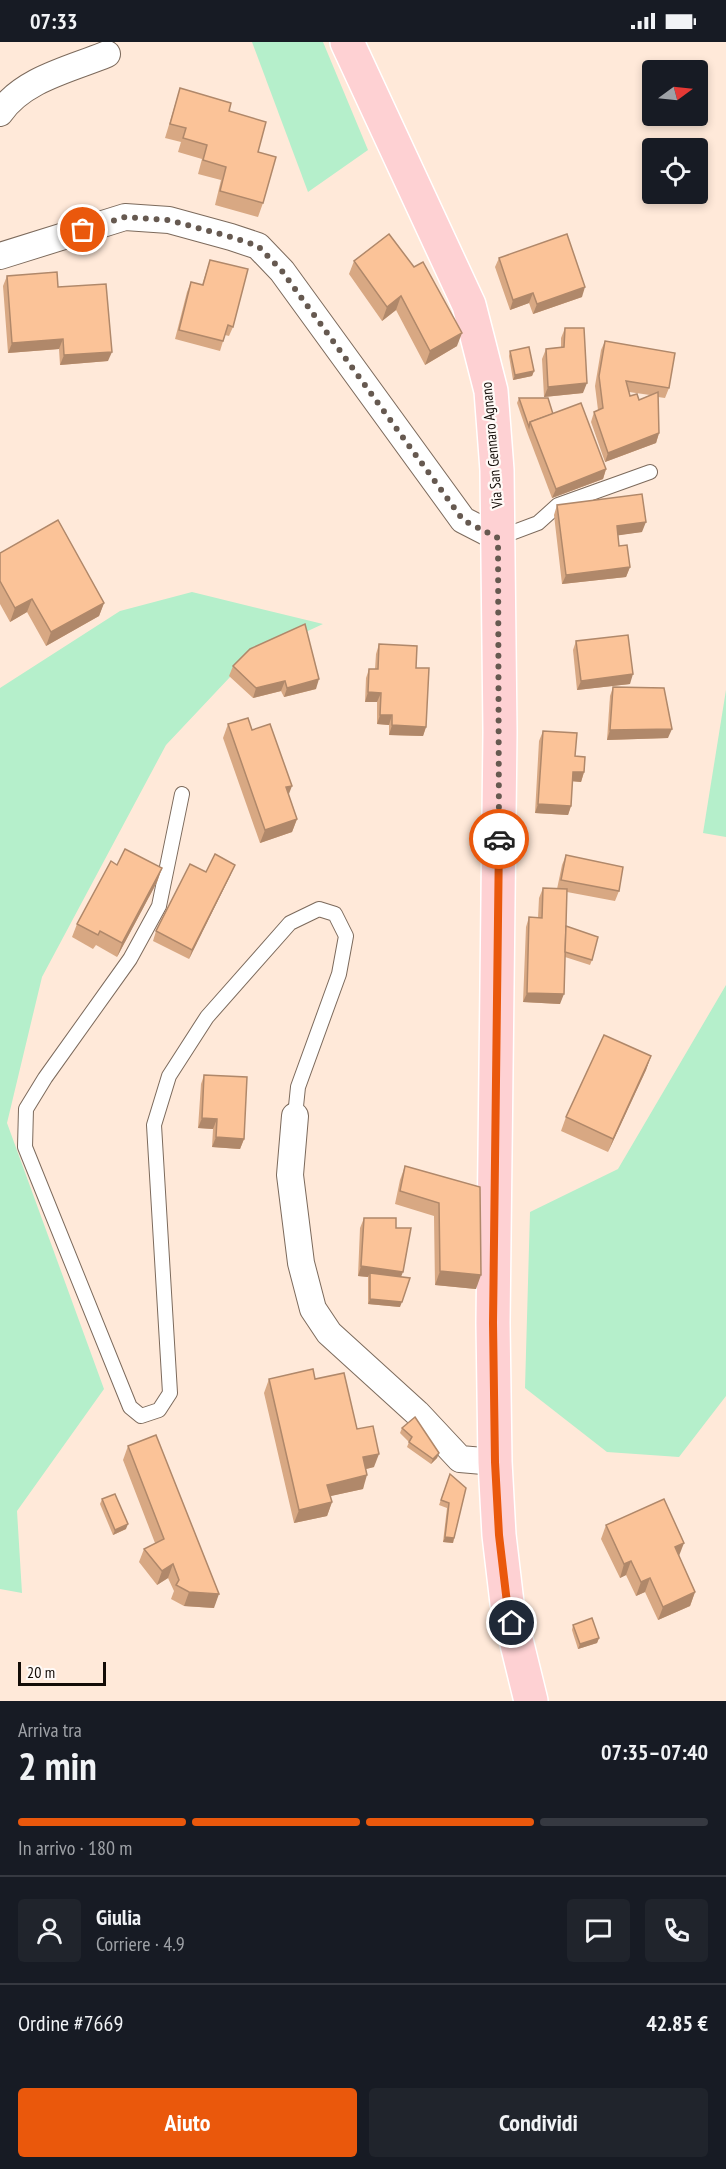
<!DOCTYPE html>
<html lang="it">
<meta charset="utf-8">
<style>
:root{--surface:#171b24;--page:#20242c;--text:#f1f3f6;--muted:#9ea1a6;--line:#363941;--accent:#ea580c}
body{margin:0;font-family:"PT Sans Narrow",sans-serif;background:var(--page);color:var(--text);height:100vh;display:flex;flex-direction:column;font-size:22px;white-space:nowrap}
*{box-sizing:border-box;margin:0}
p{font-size:20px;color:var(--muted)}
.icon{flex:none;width:33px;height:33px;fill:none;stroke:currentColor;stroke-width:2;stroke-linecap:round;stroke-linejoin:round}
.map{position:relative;height:1659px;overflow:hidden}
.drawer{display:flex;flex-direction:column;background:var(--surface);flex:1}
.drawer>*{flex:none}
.needle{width:39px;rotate:75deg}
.controls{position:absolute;left:642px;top:18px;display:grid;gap:12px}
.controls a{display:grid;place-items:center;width:66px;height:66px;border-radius:6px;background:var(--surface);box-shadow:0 3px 9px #0003;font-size:30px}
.scale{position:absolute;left:18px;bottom:15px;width:88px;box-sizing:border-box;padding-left:6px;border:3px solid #130c07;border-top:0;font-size:16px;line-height:21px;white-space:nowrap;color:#130c07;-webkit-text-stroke:4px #fffaf7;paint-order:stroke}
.pin{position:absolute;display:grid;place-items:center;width:51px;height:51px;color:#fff;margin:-26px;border:3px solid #fff;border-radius:50%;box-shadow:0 2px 6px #0007}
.courier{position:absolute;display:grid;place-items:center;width:60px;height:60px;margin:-30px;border:4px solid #ea580c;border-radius:50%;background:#fff;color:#222;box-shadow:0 2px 8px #0007}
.overview em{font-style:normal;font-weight:600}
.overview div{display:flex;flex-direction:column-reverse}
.overview{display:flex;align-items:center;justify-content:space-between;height:102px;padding:0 18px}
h1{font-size:39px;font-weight:600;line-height:45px}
.bar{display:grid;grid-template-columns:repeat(4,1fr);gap:9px 6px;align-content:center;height:72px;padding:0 18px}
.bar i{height:8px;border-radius:4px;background:var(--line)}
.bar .on{background:var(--accent)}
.bar p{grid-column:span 4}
.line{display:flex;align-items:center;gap:15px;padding:0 18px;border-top:2px solid var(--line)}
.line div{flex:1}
.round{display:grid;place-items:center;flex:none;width:63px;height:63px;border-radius:6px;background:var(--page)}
.action{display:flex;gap:12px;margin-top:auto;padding:12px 18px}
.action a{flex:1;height:69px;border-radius:6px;background:var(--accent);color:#fff;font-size:24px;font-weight:600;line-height:69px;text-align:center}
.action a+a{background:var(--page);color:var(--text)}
.status{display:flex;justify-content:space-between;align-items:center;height:42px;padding:0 30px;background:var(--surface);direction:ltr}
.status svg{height:16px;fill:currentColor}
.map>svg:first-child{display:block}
.green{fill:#b5efcb}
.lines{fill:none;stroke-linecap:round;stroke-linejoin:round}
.lane-casing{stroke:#7c6a5c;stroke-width:16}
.street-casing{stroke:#7c6a5c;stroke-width:28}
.primary-casing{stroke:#fff;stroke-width:36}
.lane{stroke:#fff;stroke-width:14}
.street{stroke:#fff;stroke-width:26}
.primary{stroke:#fed1d3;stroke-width:33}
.wall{fill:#d8a883;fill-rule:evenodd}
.shaded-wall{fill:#b0886a}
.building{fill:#fbc398;stroke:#b0886a;stroke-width:1.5}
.done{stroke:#665950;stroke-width:6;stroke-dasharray:0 10.8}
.route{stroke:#ea580c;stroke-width:8}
.labels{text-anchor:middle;stroke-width:4.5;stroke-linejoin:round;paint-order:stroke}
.street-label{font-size:15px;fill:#130c07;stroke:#fffaf7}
</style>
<div class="status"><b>07:33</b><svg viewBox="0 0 49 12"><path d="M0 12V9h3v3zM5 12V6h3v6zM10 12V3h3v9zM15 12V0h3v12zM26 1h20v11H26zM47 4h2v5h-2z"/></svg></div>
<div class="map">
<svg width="726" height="1659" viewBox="0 0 726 1659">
<rect width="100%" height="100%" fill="#ffe9d9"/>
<!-- green -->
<g class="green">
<path d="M252,0H323L368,108L308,150Z"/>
<path d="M192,550L323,582L247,617L166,703L42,935L7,1081L104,1347L17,1469L22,1551L0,1547V646L120,569Z"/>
<path d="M726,648V795L703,791Z"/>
<path d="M726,943V1354L679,1415L607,1410L525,1346L530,1170L618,1127Z"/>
</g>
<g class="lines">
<defs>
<g id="lane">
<path d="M498,496L538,481L558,463L650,430"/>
<path d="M182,752L159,864L130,917L45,1036L26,1067L25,1105L130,1365L141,1374L159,1368L170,1351L154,1083L169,1034L207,975L290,881L319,867L335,872L346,894L339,932L298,1045L295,1074"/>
</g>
<g id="street">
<path d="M0,71C23,37 71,27 107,12"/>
<path d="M0,214L125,175L169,178L231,195L258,204L282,229L463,478L498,496"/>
<path d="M295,1074L290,1133L301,1221L313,1267L329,1291L417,1371L460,1417L495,1420"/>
</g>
<path id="primary" d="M347,0L469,263L491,349L497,428L500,690L493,1281L495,1420L499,1493L507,1561L531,1659"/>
</defs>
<!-- lane casing -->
<use href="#lane" class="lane-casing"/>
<!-- street casing -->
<use href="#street" class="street-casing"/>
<!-- primary casing -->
<use href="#primary" class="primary-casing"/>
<!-- lane -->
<use href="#lane" class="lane"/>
<!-- street -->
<use href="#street" class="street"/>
<!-- primary -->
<use href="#primary" class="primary"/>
</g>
<!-- wall -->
<g class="wall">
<path d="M180,46L229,69L258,110L263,161L258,175L215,163L221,138L198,132L202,117L178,110L181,100L165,96Z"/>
<path d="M389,192L457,304L425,323L396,268L382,279L349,232L354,219Z"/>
<path d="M499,216L582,255L533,272L529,261L510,268L495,225Z"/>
<path d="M210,218L233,285L229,294L225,293L220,309L175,297L187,250L191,240L202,243Z"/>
<path d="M7,234L58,245L108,319L60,323L59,307L8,311L3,244Z"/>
<path d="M565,286L583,351L544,355L542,317L546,307L561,305V296Z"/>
<path d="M605,299L669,346L665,356L658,355L659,391L656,401L605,420L591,380L594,370L598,368L595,344L601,308ZM629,350L650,353L639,358L630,354Z"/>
<path d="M510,309L534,329L532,334L513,338L509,314Z"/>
<path d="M519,356L553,372L606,427L603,437L552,456L527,390L517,361Z"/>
<path d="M557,463L642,490L618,493L619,504L630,525L626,535L562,542L554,473Z"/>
<path d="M0,511L104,561L99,574L46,604L27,570L10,580L0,562Z"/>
<path d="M576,599L630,642L577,648L573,608Z"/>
<path d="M379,602L416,626L426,685L423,694L389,693V683L377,682V660H365L366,636L369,627H375L376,612Z"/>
<path d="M233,624L316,647L284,655L281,649L253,656L229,634Z"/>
<path d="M613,645L668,696L607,698L610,654Z"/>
<path d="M228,682L252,688L288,752L297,777L292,790L260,801L223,696Z"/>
<path d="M543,689L575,714L584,730L581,740L572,739L571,764L568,773L535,771L539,699Z"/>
<path d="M566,813L619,849L615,859L567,850L566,884L592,918L590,923L565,915L560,962L523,960L526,885L529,875L538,876L539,856L543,846L557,847L562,823Z"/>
<path d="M117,823L162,826L157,840L117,915L96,903L93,907L72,895L77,882Z"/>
<path d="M206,830L231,832L189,917L153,899L156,889Z"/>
<path d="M651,1014L646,1028L608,1110L561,1089L566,1075Z"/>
<path d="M204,1033L244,1097L240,1107L212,1105L213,1087L198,1086L201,1042Z"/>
<path d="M405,1124L480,1145L476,1247L435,1243L434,1174L395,1162L400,1138Z"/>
<path d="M364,1176L396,1186L401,1235L400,1265L368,1262V1235L358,1234L360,1186Z"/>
<path d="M269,1337H315L357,1387L374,1425L366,1427L363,1447L330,1454L332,1460L327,1474L294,1481L264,1351Z"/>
<path d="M402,1386L439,1411L437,1416L431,1422L407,1405L409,1400L400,1391Z"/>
<path d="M128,1404L214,1566L184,1564L171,1557L174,1549L168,1536L157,1543L139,1520L144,1507L155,1501L123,1418Z"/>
<path d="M450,1432L454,1496L453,1501L443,1500L447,1466L439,1463Z"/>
<path d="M102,1457L126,1487L113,1493L100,1462Z"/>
<path d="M606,1483L679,1514L695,1550L690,1564L658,1578L645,1550L636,1554L626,1533L620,1536L601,1497Z"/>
<path d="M573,1583L599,1596L597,1601L578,1607L572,1588Z"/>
</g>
<!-- shaded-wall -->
<g class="shaded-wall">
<path d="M585,245L582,255L533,272L537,262Z"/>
<path d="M533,251L529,261L510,268L513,258Z"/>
<path d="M401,254L396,268L382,279L387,265Z"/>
<path d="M462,291L457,304L425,323L430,309Z"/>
<path d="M63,297L59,307L8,311L12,301Z"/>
<path d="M112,310L108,319L60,323L64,313Z"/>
<path d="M534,329L532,334L513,338L515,333Z"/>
<path d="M587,341L583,351L544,355L548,345Z"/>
<path d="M659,391L656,401L605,420L608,411Z"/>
<path d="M606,427L603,437L552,456L556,447Z"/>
<path d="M646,480L642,490L614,494L617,484Z"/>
<path d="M630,525L626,535L562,542L566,533Z"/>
<path d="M32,557L27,570L10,580L15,566Z"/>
<path d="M104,561L99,574L46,604L51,590Z"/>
<path d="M633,632L630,642L577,648L581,639Z"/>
<path d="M319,637L316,647L284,655L287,646Z"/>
<path d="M285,639L281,649L253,656L256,646Z"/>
<path d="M368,650L381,651L377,660H365Z"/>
<path d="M380,673H392L389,683L377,682Z"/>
<path d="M392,683L426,685L423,694L389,693Z"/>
<path d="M672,687L668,696L607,698L610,688Z"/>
<path d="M573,730H584L581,740L569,739Z"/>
<path d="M292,744L287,757L286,745Z"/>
<path d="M538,762L571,764L568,773L535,771Z"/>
<path d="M297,777L292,790L260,801L265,788Z"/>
<path d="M235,823L231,832L189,917L192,908Z"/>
<path d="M162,826L157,840L117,915L122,901Z"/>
<path d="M527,951L564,952L560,962L523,960Z"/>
<path d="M651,1014L646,1028L608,1110L613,1097Z"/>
<path d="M202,1076L217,1077L213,1087L198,1086Z"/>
<path d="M216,1095L244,1097L240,1107L212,1105Z"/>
<path d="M361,1224L403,1230L399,1240L370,1231L368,1235L358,1234Z"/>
<path d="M440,1229L481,1233L476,1247L435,1243Z"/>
<path d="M370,1257L402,1260L400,1265L368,1262Z"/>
<path d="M439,1411L437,1416L431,1422L433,1417Z"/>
<path d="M379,1412L374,1425L358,1429L363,1415Z"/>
<path d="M367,1433L363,1447L322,1456L327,1443Z"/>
<path d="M332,1460L327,1474L294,1481L299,1468Z"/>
<path d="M128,1482L126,1487L113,1493L115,1488Z"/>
<path d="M445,1495L454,1496L453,1501L443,1500Z"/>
<path d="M684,1501L679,1514L675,1505Z"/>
<path d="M631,1519L626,1533L620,1536L624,1522Z"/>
<path d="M173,1522L168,1536L157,1543L162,1529Z"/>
<path d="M650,1536L645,1550L636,1554L641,1540Z"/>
<path d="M189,1550L219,1552L214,1566L184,1564Z"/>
<path d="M695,1550L690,1564L658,1578L663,1565Z"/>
<path d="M599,1596L597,1601L578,1607L580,1602Z"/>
</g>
<!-- building -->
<g class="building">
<path d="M180,46L231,61L229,69L266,80L258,110L276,115L263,161L220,149L226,125L203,118L207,103L183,96L186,86L170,82Z"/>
<path d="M389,192L414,225L423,220L462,291L430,309L401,254L387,265L354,219Z"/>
<path d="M567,192L585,245L537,262L533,251L513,258L499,216Z"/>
<path d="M210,218L248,227L233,285L228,283L223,299L179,288L191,240L203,243Z"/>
<path d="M57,230L58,245L106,242L112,310L64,313L63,297L12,301L7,234Z"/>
<path d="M565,286H584L587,341L548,345L546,307L564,305Z"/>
<path d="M605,299L675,311L669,346L626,339L630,354L637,352L639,358L658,350L659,391L608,411L594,370L603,366L599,334Z"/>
<path d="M529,305L534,329L515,333L510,309Z"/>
<path d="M519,356H548L553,372L530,380L529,385Z"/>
<path d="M581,361L606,427L556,447L530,380Z"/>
<path d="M642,452L646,480L617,484L619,504L627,503L630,525L566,533L557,463Z"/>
<path d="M58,478L104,561L51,590L32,557L15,566L0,539V511Z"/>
<path d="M305,582L319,637L287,646L285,639L256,646L233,624L250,607Z"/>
<path d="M628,593L633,632L581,639L576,599Z"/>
<path d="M379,602L417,604L416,626H429L426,685L392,683V673H380L381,651L368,650L369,627H378Z"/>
<path d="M613,645L664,646L672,687L610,688Z"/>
<path d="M248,676L252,688L270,682L292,744L286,745L297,777L265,788L228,682Z"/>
<path d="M543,689L577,691L575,714L585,715L584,730H573L571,764L538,762Z"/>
<path d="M125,807L162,826L122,901L100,889L98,893L77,882L111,819L117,823Z"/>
<path d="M215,812L235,823L192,908L156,889L190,822L206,830Z"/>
<path d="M566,813L623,825L619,849L561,838Z"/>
<path d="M543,846L567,847L564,952L527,951L529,875L542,876Z"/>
<path d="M566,884L598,895L592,918L565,910Z"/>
<path d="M604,993L651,1014L613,1097L566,1075Z"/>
<path d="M204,1033L247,1035L244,1097L216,1095L217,1077L202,1076Z"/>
<path d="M405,1124L480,1145L481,1233L440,1229L439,1161L400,1149Z"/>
<path d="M364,1176H396V1186H411L403,1230L361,1224Z"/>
<path d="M370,1231L410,1236L402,1260L370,1257Z"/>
<path d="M313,1327L315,1337L344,1331L357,1387L373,1384L379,1412L363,1415L367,1433L327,1443L332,1460L299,1468L269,1337Z"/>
<path d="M415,1375L439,1411L433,1417L409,1400L412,1395L402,1386Z"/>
<path d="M156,1393L219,1552L189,1550L176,1543L179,1538L173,1522L162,1529L144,1507L164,1497L128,1404Z"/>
<path d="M450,1432L466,1446L454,1496L445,1495L449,1461L441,1458Z"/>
<path d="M115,1452L128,1482L115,1488L102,1457Z"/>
<path d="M664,1457L684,1501L675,1505L695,1550L663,1565L650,1536L641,1540L631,1519L624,1522L606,1483Z"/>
<path d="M592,1576L599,1596L580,1602L573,1583Z"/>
</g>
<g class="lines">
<!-- done -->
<path class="done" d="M83,188L125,175L169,178L231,195L258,204L282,229L463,478L498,496L499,797"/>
<!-- route -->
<path class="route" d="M499,797L493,1281L495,1420L499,1493L507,1561L512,1581"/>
</g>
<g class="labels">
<!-- street labels -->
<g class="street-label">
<text transform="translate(492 403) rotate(-95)" y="5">Via San Gennaro Agnano</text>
</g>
</g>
</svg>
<div class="controls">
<a><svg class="needle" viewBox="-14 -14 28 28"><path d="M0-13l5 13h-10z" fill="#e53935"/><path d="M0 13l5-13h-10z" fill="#9ea1a6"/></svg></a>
<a><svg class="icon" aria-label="locate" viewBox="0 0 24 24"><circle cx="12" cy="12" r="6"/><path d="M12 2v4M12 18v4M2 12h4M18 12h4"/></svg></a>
</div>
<div class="scale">20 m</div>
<div class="pin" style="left:83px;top:188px;background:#ea580c"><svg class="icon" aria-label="bag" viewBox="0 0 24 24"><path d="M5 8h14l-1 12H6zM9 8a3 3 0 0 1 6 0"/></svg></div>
<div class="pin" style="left:512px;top:1581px;background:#1f2937"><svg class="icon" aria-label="home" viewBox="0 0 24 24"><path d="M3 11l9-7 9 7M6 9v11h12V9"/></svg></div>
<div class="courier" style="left:499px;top:797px"><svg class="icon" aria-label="car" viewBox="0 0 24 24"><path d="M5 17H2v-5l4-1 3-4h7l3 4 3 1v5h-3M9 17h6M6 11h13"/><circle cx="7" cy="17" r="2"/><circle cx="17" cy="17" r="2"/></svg></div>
</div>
<section class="drawer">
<div class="overview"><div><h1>2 min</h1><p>Arriva tra</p></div><em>07:35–07:40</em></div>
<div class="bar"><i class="on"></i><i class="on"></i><i class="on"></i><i></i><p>In arrivo · 180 m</p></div>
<div class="line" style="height:108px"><a class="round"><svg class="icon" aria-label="person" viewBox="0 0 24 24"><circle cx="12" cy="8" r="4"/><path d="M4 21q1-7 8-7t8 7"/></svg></a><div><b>Giulia</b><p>Corriere · 4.9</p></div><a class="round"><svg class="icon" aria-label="chat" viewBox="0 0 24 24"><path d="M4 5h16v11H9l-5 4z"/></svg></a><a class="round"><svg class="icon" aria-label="phone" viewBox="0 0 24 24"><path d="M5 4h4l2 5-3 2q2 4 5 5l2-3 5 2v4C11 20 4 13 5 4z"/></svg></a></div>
<div class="line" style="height:78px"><div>Ordine #7669</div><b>42.85 €</b></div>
<div class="action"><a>Aiuto</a><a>Condividi</a></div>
</section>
